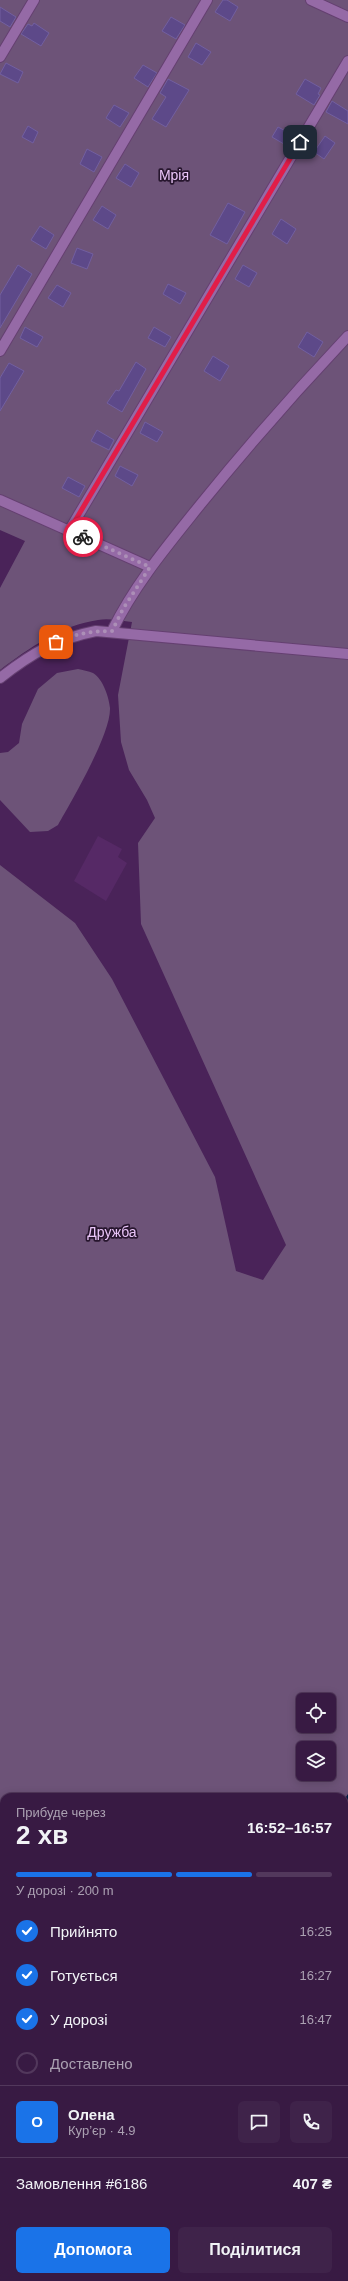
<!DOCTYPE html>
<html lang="uk">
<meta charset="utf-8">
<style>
:root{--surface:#381a43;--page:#3f234a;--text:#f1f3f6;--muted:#aba1b2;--line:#52385c;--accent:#1a73e8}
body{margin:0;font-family:Helvetica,sans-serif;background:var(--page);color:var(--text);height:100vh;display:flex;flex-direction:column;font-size:15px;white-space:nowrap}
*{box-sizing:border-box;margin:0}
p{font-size:13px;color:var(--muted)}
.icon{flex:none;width:22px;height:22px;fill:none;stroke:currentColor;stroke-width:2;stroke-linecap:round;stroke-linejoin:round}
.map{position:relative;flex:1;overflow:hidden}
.panel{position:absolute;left:0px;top:1793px;width:348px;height:488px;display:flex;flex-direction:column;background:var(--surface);border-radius:12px 12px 0 0;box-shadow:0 2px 10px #0003,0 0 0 1px var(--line)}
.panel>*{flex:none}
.controls{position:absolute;left:296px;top:1693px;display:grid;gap:8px}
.controls a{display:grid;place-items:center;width:40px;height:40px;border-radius:6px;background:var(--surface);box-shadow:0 2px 10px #0003,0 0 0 1px var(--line);font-size:20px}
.pin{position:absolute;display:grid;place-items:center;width:34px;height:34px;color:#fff;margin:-17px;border-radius:8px;box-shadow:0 2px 6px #0006}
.courier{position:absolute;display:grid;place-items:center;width:40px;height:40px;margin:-20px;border:3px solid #e11d48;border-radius:50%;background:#fff;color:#222;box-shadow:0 1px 5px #0007}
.head em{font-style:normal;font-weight:700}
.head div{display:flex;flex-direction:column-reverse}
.head{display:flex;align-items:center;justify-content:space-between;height:68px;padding:0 16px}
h1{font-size:26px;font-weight:700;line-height:30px}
.bar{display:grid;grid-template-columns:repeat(4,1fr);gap:6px 4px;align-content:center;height:48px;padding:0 16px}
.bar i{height:5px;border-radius:3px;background:var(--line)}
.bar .on{background:var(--accent)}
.bar p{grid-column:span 4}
.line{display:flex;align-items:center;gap:10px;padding:0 16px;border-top:1px solid var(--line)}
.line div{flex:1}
.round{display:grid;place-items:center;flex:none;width:42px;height:42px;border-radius:6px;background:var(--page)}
ol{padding:0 16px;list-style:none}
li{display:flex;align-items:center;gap:12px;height:44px}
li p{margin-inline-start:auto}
li .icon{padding:4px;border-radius:50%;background:var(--accent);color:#fff;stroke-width:4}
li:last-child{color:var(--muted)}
li i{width:22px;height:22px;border:2px solid var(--line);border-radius:50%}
.button{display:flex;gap:8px;margin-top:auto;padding:8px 16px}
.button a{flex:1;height:46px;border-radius:6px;background:var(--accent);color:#fff;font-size:16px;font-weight:700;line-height:46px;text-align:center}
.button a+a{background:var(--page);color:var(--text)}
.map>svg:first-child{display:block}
.built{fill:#562966}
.green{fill:#6d5378;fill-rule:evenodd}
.water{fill:#001b42}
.building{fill:#5d4989;stroke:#725fa0}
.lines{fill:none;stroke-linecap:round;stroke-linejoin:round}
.minor-casing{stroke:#654071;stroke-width:12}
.minor{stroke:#956aa6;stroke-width:10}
.done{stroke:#ac8fb7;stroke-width:4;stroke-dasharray:0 7.2}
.route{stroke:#e11d48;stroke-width:5}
.labels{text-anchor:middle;stroke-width:3.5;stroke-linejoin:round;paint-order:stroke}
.park-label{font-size:14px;fill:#eac5f9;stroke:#27162e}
</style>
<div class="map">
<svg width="348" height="2281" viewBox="0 0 348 2281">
<rect width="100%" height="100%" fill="#4a2359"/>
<!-- built -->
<path class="built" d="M98,836L122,849L118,857L127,863L106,901L74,881Z"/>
<!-- green -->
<g class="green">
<path d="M0,0H348V1905L344,1911V1797H4V2277H110L108,2281H0V865L75,923L112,979L215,1177L236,1271L263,1280L286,1245L141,924L138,843L155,818L147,800L129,770L121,742L118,695L132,622C122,621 109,618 98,620C62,625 29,648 0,670V588L25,541L0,530ZM303,1700H329V1726H303ZM303,1748H329V1774H303Z"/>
<path d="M78,669C82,670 89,671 93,673C103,679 109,697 110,708C111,734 72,800 58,825L48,831L30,832L0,800V753L8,752L19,743L22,724L38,689L57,673Z"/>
</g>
<!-- water -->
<path class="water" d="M348,1794V2281H20L22,2277H344V1800Z"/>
<!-- building -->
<g class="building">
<path d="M223,0H227L238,7L230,21L215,12Z"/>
<path d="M0,7L16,17L10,27L0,21Z"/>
<path d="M171,17L185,25L176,39L162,31Z"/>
<path d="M34,23L49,33L41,46L21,34L28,24L32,26Z"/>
<path d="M196,43L211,52L202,65L188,57Z"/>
<path d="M6,63L23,72L18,83L0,74Z"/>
<path d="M143,65L157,73L148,87L134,78Z"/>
<path d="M168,79L189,90L166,127L152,119L166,97L160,93Z"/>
<path d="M305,79L321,88L318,94L320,95L314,105L296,94Z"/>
<path d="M332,101L348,111V124L326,112Z"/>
<path d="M114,105L129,113L120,127L106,118Z"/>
<path d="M28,126L38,132L33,143L22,137Z"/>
<path d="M278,127L295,136L289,147L272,137Z"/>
<path d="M325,136L335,143L324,159L314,152Z"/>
<path d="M87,149L102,157L94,172L80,164Z"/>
<path d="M125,164L139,173L131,187L116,178Z"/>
<path d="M228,203L245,212L227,244L210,235Z"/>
<path d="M102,206L116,215L108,229L93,220Z"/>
<path d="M281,219L296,229L287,244L272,234Z"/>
<path d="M40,226L54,235L46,249L31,240Z"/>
<path d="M77,248L93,254L87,269L71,263Z"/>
<path d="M18,265L32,274L0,328V295Z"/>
<path d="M243,265L257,273L249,287L235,279Z"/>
<path d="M168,284L186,293L180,304L163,294Z"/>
<path d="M57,285L71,293L63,307L48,298Z"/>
<path d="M25,327L43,337L37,347L20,338Z"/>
<path d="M154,327L171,337L165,347L148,338Z"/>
<path d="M307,332L323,342L314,357L298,347Z"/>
<path d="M213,356L229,366L220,381L204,371Z"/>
<path d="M136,362L146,369L122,412L107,403L116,390L119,391Z"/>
<path d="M9,363L24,371L0,411V378Z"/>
<path d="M145,422L163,432L157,442L140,433Z"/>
<path d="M97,430L114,440L109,450L91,441Z"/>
<path d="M120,466L138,475L132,486L115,476Z"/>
<path d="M68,477L85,486L79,497L62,488Z"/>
</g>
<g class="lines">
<defs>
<g id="minor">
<path d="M311,0L348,17"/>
<path d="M0,57L34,0"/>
<path d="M0,351L207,0"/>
<path d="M0,500L150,567"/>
<path d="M69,531L348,61"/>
<path d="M112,631C135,584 168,545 200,505C247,447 296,391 348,336"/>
<path d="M0,678C32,653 56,639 96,631L348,654"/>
</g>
</defs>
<!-- minor casing -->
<use href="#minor" class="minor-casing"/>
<!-- minor -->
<use href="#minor" class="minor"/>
</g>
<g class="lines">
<!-- done -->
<path class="done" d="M56,642C74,634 92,631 112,631L123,609L150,567L83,537"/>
<!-- route -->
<path class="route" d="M83,537L69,531L300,142"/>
</g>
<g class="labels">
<!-- park labels -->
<g class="park-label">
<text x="174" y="180">Мрія</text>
<text x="112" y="1237">Дружба</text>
</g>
</g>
</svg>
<div class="controls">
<a><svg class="icon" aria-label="locate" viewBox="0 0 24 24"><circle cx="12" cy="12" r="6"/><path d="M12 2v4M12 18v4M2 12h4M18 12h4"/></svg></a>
<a><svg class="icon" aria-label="layers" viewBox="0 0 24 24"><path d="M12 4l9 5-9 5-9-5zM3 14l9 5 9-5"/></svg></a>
</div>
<div class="pin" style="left:56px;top:642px;background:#ea580c"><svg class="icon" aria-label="bag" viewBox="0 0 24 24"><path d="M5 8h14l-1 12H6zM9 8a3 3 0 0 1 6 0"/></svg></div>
<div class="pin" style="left:300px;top:142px;background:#1f2937"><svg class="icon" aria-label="home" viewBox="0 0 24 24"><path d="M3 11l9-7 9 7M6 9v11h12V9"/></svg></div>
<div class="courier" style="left:83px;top:537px"><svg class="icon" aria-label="bike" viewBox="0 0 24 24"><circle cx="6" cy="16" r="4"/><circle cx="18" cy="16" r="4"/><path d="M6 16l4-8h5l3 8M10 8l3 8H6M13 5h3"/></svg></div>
<section class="panel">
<div class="head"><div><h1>2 хв</h1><p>Прибуде через</p></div><em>16:52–16:57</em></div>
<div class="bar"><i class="on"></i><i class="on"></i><i class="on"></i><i></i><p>У дорозі · 200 m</p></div>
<ol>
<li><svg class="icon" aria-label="check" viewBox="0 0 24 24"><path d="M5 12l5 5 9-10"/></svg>Прийнято<p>16:25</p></li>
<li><svg class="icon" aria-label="check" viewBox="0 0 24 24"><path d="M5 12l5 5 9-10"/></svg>Готується<p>16:27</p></li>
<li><svg class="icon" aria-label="check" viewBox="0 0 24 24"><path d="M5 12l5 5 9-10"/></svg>У дорозі<p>16:47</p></li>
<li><i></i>Доставлено</li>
</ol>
<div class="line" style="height:72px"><b class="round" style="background:var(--accent);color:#fff">О</b><div><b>Олена</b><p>Кур’єр · 4.9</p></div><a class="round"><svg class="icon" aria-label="chat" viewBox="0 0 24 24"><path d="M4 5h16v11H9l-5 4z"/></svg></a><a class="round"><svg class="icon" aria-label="phone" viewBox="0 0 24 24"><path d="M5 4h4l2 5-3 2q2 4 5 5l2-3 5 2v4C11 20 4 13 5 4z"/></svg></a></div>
<div class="line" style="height:52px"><div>Замовлення #6186</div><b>407 ₴</b></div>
<div class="button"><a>Допомога</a><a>Поділитися</a></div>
</section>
</div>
